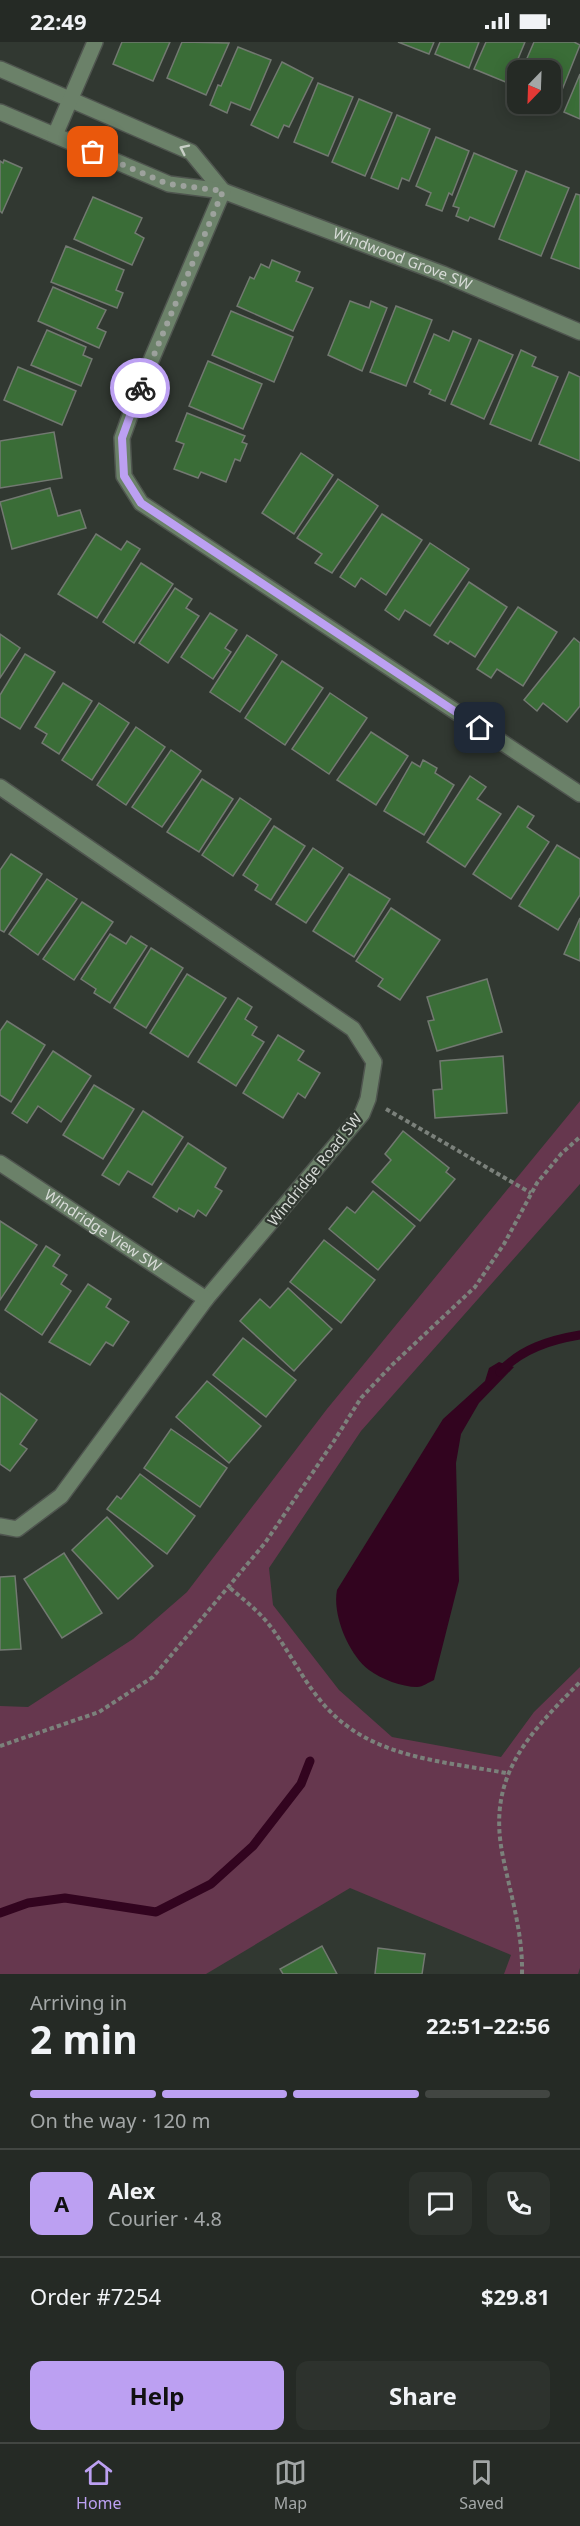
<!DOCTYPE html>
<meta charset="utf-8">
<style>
:root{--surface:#252a25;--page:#2d322d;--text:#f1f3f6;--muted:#a3a7a7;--line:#424642;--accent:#bca0f2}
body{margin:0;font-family:"Noto Sans",sans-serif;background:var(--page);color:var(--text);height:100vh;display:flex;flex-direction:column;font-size:22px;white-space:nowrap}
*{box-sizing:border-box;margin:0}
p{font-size:20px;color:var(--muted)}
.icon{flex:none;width:33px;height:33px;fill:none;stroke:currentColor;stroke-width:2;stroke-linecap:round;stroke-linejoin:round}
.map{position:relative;height:1932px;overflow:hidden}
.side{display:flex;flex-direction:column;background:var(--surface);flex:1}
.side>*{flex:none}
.needle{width:39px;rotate:203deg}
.fabs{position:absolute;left:507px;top:18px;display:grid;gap:12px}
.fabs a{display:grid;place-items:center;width:54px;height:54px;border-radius:12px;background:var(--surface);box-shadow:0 3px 15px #0003,0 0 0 2px var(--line);font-size:30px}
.pin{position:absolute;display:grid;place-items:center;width:51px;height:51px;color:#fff;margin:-26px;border-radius:12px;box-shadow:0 3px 9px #0006}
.courier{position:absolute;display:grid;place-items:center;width:60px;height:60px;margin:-30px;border:4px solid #bca0f2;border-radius:50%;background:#fff;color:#222;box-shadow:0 2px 8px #0007}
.summary em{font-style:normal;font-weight:700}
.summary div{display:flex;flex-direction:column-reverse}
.summary{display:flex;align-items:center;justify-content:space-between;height:102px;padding:0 30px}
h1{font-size:39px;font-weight:700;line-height:45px}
.bar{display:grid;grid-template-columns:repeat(4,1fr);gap:9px 6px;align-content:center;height:72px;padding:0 30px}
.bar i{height:8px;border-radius:4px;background:var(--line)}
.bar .active{background:var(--accent)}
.bar p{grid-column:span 4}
.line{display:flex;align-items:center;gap:15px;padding:0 30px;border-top:2px solid var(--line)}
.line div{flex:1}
.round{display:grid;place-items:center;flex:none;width:63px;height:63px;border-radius:12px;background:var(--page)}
.cta{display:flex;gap:12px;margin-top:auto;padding:12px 30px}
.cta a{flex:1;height:69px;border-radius:12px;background:var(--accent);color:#111;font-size:24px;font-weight:700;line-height:69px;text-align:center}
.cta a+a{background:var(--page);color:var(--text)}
.status{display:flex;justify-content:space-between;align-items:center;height:42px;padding:0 30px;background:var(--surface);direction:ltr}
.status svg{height:16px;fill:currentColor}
.tabs{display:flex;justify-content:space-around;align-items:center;height:84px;border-top:2px solid var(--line);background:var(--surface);font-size:16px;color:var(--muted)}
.tabs a{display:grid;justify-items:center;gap:3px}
.tabs .active{color:var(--accent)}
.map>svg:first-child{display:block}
.green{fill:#66374e}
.water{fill:#32041f}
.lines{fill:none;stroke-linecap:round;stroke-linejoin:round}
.stream{stroke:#32041f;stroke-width:9}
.building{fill:#3a6d37;stroke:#727971;stroke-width:1.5}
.minor-casing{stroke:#4f554f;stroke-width:18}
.path{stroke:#7b817b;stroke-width:4;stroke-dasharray:4.5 3;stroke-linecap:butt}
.minor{stroke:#6b8169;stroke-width:15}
.oneway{stroke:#c7cec6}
.done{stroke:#9da29d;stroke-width:6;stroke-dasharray:0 10.8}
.route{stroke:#bca0f2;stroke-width:8}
.labels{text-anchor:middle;stroke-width:4.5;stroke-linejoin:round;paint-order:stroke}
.street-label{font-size:15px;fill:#d7dbd7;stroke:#313831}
</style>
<div class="status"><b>22:49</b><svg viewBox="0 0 49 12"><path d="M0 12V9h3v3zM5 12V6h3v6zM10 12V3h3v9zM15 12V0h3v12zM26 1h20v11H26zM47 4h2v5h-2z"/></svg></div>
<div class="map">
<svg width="580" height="1932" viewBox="0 0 580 1932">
<rect width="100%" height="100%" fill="#313831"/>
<!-- green -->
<path class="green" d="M580,1059V1142L361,1389L269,1526L273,1563L339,1648L392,1695L501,1715L534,1670L580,1625V1926L578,1932H504L511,1913L350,1846L206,1932H0V1664L28,1665L133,1597L187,1550L327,1367Z"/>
<!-- water -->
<path class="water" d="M499,1320L514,1325L479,1361L461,1392L456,1421L459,1539L434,1638C429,1640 423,1645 417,1645C402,1645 381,1637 369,1628C349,1613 332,1573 337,1548L443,1377L485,1339L489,1326Z"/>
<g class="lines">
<!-- stream -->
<g class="stream">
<path d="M500,1330C521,1307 550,1298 580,1293"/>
<path d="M0,1871L28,1861L65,1856L156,1870L211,1842L253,1804L301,1742L310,1719"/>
</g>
</g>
<!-- building -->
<g class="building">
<path d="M122,0H170L153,39L113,22Z"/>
<path d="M182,0L229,1L206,53L167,36Z"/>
<path d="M398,0H434L429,12Z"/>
<path d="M440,0H479L469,26L435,12Z"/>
<path d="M486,0H525L508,41L474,27Z"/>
<path d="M534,0H574L580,3L558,58L550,54V28H522Z"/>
<path d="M238,5L271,18L250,68L231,60L227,71L210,63L218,43L221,44Z"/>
<path d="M282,20L313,36L289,85L284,83L278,96L251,83Z"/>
<path d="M580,32V77L564,70Z"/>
<path d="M318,41L353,55L328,114L294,100Z"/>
<path d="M359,57L392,71L365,134L332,120Z"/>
<path d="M397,73L430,87L409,139L402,136L398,147L371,136Z"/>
<path d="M436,95L469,109L452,153L449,151L442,169L426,163L431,151L416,144Z"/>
<path d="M474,111L517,129L494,185L470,175L468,179L456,174L459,166L453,164Z"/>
<path d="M4,118L22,126L2,171L0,169V119L3,121Z"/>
<path d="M526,129L569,146L541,214L499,197Z"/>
<path d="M576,152L580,153V227L551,216Z"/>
<path d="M93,155L142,176L135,191L144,196L132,223L74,197Z"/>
<path d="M66,204L124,228L116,248L123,251L117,266L51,240Z"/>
<path d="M272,218L300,230L296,239L313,246L293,289L237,264L250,235L254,237L261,222L269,226Z"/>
<path d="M53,245L106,268L97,286L106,290L99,306L38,279Z"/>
<path d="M350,259L369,266L371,259L387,266L362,329L328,313Z"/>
<path d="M396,264L432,278L406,344L370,330Z"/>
<path d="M231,269L293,295L274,340L212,313Z"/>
<path d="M47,288L86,305L83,313L92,317L81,344L31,323Z"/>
<path d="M453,289L471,297L445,359L429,352L431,348L414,340L434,292L449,299Z"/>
<path d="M479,298L513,313L484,377L451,362Z"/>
<path d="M521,308L536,315L532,324L558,335L531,399L490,382Z"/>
<path d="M208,319L262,342L243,387L189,364Z"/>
<path d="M18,325L76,349L62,383L4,358Z"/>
<path d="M569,330L580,335V419L539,402Z"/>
<path d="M187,371L245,394L242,400L247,402L240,419L235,417L226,440L201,430L198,436L174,427L184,402L176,399Z"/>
<path d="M54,390L62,436L0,446V399Z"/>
<path d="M301,411L333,433L294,492L262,471Z"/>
<path d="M338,437L378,464L332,531L315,521L322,512L297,496Z"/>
<path d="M50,446L58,474L80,468L86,486L12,507L0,460Z"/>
<path d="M382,472L422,498L386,553L361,536L355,545L340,535Z"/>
<path d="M96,492L121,508L127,499L140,507L97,576L58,552Z"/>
<path d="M430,501L469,527L430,584L405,568L399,578L385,568Z"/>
<path d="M141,521L173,542L134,601L103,580Z"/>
<path d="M469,540L507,565L475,615L450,599L448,602L434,593Z"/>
<path d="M175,546L192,557L186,566L199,574L168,621L139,601Z"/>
<path d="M518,565L557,590L523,644L497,627L491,636L477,627Z"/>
<path d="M210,571L237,588L225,606L231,610L213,637L181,615Z"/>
<path d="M0,592L20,606L0,636Z"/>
<path d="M247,593L277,613L240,670L210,650Z"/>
<path d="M574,596L580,601V664L567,680L543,661L537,669L524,658Z"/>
<path d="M25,612L55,630L20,687L0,675V653Z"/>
<path d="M282,619L323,646L285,703L245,676Z"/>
<path d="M63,641L92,659L59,712L42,701L47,692L35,685Z"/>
<path d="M330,651L367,676L329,732L292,707Z"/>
<path d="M99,661L129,681L92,738L62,718Z"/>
<path d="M136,685L165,705L126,763L97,743Z"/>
<path d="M371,690L408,714L376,763L337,738Z"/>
<path d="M171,708L201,729L162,785L132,765Z"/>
<path d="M423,718L437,726L435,731L454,743L424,793L384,769L412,720L420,725Z"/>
<path d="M470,734L486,745L477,757L501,772L465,825L427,800Z"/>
<path d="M202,737L233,757L199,810L167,790Z"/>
<path d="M240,756L271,777L233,834L202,813Z"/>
<path d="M518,764L534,774L527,785L549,800L511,857L473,832Z"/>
<path d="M274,784L305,804L271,858L255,848L258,843L243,833Z"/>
<path d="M557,803L580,817V853L558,888L519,864Z"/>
<path d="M313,806L343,826L306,881L276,862Z"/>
<path d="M11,812L42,832L4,890L0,888V828Z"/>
<path d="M349,832L390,857L354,915L313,889Z"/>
<path d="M47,837L77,857L38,913L9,892Z"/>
<path d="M82,860L113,880L74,938L43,917Z"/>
<path d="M391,866L440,898L400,958L378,944L383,937L356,919Z"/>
<path d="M580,876V919L564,912Z"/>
<path d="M110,892L126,902L131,894L147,904L110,961L94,951L96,947L81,937Z"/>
<path d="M151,906L183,926L146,986L114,966Z"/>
<path d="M187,932L226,956L188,1015L150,991Z"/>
<path d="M487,937L502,990L437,1009L428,979L434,978L427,955Z"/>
<path d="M238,956L252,965L245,977L257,985L252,993L264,1000L236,1044L198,1020Z"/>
<path d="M7,979L45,1003L11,1060L0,1053V989Z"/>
<path d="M278,993L304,1009L298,1018L320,1031L305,1056L298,1051L283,1076L243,1051Z"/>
<path d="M53,1009L91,1034L61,1080L38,1064L27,1081L12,1071Z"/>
<path d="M503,1014L507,1071L435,1076L433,1048L442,1047L440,1019Z"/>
<path d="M94,1043L134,1067L103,1117L63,1093Z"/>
<path d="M143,1069L183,1095L152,1143L128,1129L119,1143L102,1133Z"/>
<path d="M403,1089L449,1126L446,1130L455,1137L420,1179L372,1140L391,1118L385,1112Z"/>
<path d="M188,1101L226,1126L215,1145L222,1149L206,1174L198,1168L194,1175L179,1166L177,1170L153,1155Z"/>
<path d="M373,1149L415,1184L378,1228L329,1187L347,1165L355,1171Z"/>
<path d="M0,1179L37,1203L0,1258Z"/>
<path d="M324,1198L375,1238L341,1281L290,1240Z"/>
<path d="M46,1204L60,1213L53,1224L67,1233L61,1242L71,1249L42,1293L5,1268Z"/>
<path d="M88,1242L111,1257L106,1265L129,1280L113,1304L106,1300L90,1323L49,1300Z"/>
<path d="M288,1246L332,1287L294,1329L240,1279L260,1257L270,1266Z"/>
<path d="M243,1296L296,1338L266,1375L213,1333Z"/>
<path d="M207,1339L261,1384L229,1421L176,1375Z"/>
<path d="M0,1351L37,1378L20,1402L27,1407L10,1429L0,1422Z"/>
<path d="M171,1387L227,1426L200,1465L144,1426Z"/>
<path d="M140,1432L195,1474L167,1512L107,1467L117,1454L121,1457Z"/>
<path d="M107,1475L153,1524L118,1557L72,1508Z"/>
<path d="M64,1511L102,1571L62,1596L24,1537Z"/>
<path d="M15,1534L21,1607L0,1608V1535Z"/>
<path d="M322,1904L337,1932H283L280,1927Z"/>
<path d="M378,1906L425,1912L422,1932H375Z"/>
</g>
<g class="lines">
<defs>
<g id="minor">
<path d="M0,27L191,110L223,149"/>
<path id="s1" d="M0,70L169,142L223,149L443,232L580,290"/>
<path d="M55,93L95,0"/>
<path d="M223,149L144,335L122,396L124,434L141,461L580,752"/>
<path d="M0,745L353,987L374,1020L368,1057L362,1072L206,1257L61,1454L17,1487L0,1484"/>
<path id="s2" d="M0,1121L206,1257"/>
</g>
</defs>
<!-- minor casing -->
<use href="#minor" class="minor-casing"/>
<!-- path -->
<g class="path">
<path d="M386,1067L531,1151"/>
<path d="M230,1546C243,1557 256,1567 267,1580C288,1606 302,1638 325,1664C371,1716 442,1719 506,1731"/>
<path d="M0,1704L99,1670L153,1635L265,1501L334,1399L361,1356L392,1323L475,1245L504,1202L537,1141L561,1112L580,1095"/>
<path d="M522,1932C523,1892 511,1854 503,1815C486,1734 528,1693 580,1640"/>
</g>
<!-- minor -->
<use href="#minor" class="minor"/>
</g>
<!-- one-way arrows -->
<defs><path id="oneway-chevron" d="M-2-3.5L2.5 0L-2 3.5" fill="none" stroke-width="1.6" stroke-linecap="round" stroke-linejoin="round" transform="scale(1.5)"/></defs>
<use class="oneway" href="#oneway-chevron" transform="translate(184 107) rotate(-154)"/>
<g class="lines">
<!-- done -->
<path class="done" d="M93,110L168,142L223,149L140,346"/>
<!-- route -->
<path class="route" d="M140,346L122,396L124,434L141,461L480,686"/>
</g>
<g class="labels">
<!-- street labels -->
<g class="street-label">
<text dy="5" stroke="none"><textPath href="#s1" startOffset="430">Windwood Grove SW</textPath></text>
<text transform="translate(315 1128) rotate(-51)" y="5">Windridge Road SW</text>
<text dy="5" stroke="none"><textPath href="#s2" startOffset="123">Windridge View SW</textPath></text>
</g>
</g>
</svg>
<div class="fabs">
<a><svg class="needle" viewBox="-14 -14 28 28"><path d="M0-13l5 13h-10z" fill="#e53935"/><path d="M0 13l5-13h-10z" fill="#a3a7a7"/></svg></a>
</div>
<div class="pin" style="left:93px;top:110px;background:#ea580c"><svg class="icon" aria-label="bag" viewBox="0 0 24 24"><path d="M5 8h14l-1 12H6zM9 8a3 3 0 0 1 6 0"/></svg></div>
<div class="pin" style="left:480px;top:686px;background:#1f2937"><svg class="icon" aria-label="home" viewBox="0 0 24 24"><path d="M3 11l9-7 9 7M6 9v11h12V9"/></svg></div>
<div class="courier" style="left:140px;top:346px"><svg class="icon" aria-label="bike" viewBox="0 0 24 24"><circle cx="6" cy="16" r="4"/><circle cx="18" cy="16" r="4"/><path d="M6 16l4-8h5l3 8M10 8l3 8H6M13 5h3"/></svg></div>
</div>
<section class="side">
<div class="summary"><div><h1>2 min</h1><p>Arriving in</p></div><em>22:51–22:56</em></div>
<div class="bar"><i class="active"></i><i class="active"></i><i class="active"></i><i></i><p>On the way · 120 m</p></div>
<div class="line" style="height:108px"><b class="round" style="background:var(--accent);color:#111">A</b><div><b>Alex</b><p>Courier · 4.8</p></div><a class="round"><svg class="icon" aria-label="chat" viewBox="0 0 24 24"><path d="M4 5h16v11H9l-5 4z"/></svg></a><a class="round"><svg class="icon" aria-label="phone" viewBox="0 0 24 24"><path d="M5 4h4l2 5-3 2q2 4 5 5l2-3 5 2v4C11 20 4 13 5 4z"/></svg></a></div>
<div class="line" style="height:78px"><div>Order #7254</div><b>$29.81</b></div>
<div class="cta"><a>Help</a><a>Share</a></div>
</section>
<nav class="tabs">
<a class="active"><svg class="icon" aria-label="home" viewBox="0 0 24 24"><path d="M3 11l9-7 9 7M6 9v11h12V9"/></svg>Home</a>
<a><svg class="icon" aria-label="map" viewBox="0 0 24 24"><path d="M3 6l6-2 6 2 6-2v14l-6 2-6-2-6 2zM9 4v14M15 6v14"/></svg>Map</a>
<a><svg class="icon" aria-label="saved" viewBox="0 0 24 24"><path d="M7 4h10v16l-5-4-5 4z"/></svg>Saved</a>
</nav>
